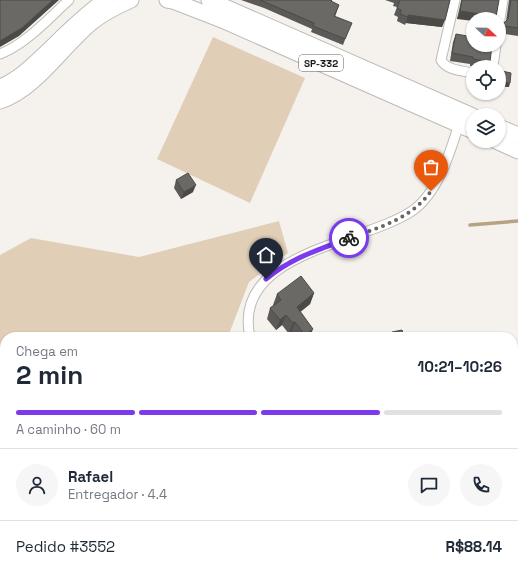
<!DOCTYPE html>
<html lang="pt">
<meta charset="utf-8">
<style>
:root{--surface:#fff;--page:#f6f6f7;--text:#1f2937;--muted:#747a83;--line:#e0e1e3;--accent:#7c3aed}
body{margin:0;font-family:"Space Grotesk",sans-serif;background:var(--page);color:var(--text);height:100vh;display:flex;flex-direction:column;font-size:15px;white-space:nowrap}
*{box-sizing:border-box;margin:0}
p{font-size:13px;color:var(--muted)}
.icon{flex:none;width:22px;height:22px;fill:none;stroke:currentColor;stroke-width:2;stroke-linecap:round;stroke-linejoin:round}
.map{position:relative;flex:1;overflow:hidden}
.side{position:absolute;left:0px;top:332px;width:518px;height:248px;display:flex;flex-direction:column;background:var(--surface);border-radius:16px 16px 0 0;box-shadow:0 1px 3px #0004}
.side>*{flex:none}
.needle{width:26px;rotate:112deg}
.fabs{position:absolute;left:466px;top:12px;display:grid;gap:8px}
.fabs a{display:grid;place-items:center;width:40px;height:40px;border-radius:50%;background:var(--surface);box-shadow:0 1px 3px #0004;font-size:20px}
.pin{position:absolute;display:grid;place-items:center;width:34px;height:34px;color:#fff;margin:-41px -17px;border-radius:50% 50% 50% 0;rotate:-45deg;box-shadow:0 0 4px #0007}
.pin .icon{rotate:45deg}
.courier{position:absolute;display:grid;place-items:center;width:40px;height:40px;margin:-20px;border:3px solid #7c3aed;border-radius:50%;background:#fff;color:#222;box-shadow:0 1px 5px #0007}
.summary em{font-style:normal;font-weight:600}
.summary div{display:flex;flex-direction:column-reverse}
.summary{display:flex;align-items:center;justify-content:space-between;height:68px;padding:0 16px}
h1{font-size:26px;font-weight:600;line-height:30px}
.bar{display:grid;grid-template-columns:repeat(4,1fr);gap:6px 4px;align-content:center;height:48px;padding:0 16px}
.bar i{height:5px;border-radius:3px;background:var(--line)}
.bar .current{background:var(--accent)}
.bar p{grid-column:span 4}
.line{display:flex;align-items:center;gap:10px;padding:0 16px;border-top:1px solid var(--line)}
.line div{flex:1}
.round{display:grid;place-items:center;flex:none;width:42px;height:42px;border-radius:21px;background:var(--page)}
.map>svg:first-child{display:block}
.green{fill:#e0ceb7}
.lines{fill:none;stroke-linecap:round;stroke-linejoin:round}
.stream{stroke:#b8a285;stroke-width:3.5}
.street-casing{stroke:#bdbbb7;stroke-width:11}
.primary-casing{stroke:#bdbbb7;stroke-width:17}
.street{stroke:#fff;stroke-width:9}
.primary{stroke:#fff;stroke-width:15}
.wall{fill:#5c5a58}
.shaded-wall{fill:#4b4a47}
.building{fill:#6b6966;stroke:#4b4a47}
.done{stroke:#676664;stroke-width:4;stroke-dasharray:0 7.2}
.route{stroke:#7c3aed;stroke-width:5}
.labels{text-anchor:middle;stroke-width:3;stroke-linejoin:round;paint-order:stroke}
.shield{fill:#fff;stroke:#5f5f5e;stroke-width:1}
.shield-label{font-size:10px;font-weight:bold;fill:#1b1a19}
</style>
<div class="map">
<svg width="518" height="580" viewBox="0 0 518 580">
<rect width="100%" height="100%" fill="#f5f2ee"/>
<!-- green -->
<g class="green">
<path d="M213,37L305,78L250,203L157,159Z"/>
<path d="M279,221L288,253L249,282L229,334L231,337H5V575H295L296,577L292,580H0V255L31,238L139,257Z"/>
</g>
<g class="lines">
<!-- stream -->
<path class="stream" d="M470,225L518,221"/>
<defs>
<g id="street">
<path d="M455,0L441,60C446,70 463,71 473,73"/>
<path d="M499,25L503,0"/>
<path d="M0,54C26,44 49,18 69,0"/>
<path d="M493,67L496,45"/>
<path d="M250,337C231,252 363,244 412,211C438,193 450,153 459,124"/>
<path d="M353,580L357,575"/>
</g>
<g id="primary">
<path d="M167,0L173,1L222,20L473,131"/>
<path d="M209,0L473,116"/>
<path d="M0,87C19,80 34,64 49,50C67,32 85,15 105,0"/>
<path d="M0,101C35,90 63,46 91,23C103,13 117,6 131,0"/>
<path d="M499,127L518,135"/>
<path d="M496,141L518,151"/>
</g>
</defs>
<!-- street casing -->
<use href="#street" class="street-casing"/>
<!-- primary casing -->
<use href="#primary" class="primary-casing"/>
<!-- street -->
<use href="#street" class="street"/>
<!-- primary -->
<use href="#primary" class="primary"/>
</g>
<!-- wall -->
<g class="wall">
<path d="M241,0H332V2L339,5L335,17L349,29L343,45L311,32L312,29L264,8Z"/>
<path d="M385,0H450L442,27L406,23L405,25L397,21L398,17L394,15L397,7L393,6L394,3Z"/>
<path d="M461,0H499L496,17L497,19H457L461,1Z"/>
<path d="M509,0H518V36L499,33V22L501,23H504L506,21Z"/>
<path d="M456,34L490,62L489,67H473L470,66V64L450,61L453,42Z"/>
<path d="M502,71L509,87L499,86L500,75Z"/>
<path d="M176,180L193,192L181,199L174,188Z"/>
<path d="M314,293L310,304L300,312L310,337H294L291,333L289,334L282,325L276,330L267,319L270,308L273,306V305L277,294Z"/>
<path d="M392,332L404,337H391V336Z"/>
</g>
<!-- shaded-wall -->
<g class="shaded-wall">
<path d="M53,0H59L19,36L0,47V41Z"/>
<path d="M460,11L480,14L478,19H473V21L457,19Z"/>
<path d="M408,15L445,20L442,27L406,23Z"/>
<path d="M500,82L510,83L509,87L499,86Z"/>
<path d="M196,185L193,192L181,199L184,192Z"/>
<path d="M314,293L310,304L293,318L297,307Z"/>
<path d="M286,315L282,325L276,330L280,320Z"/>
<path d="M295,322L291,333L289,334L293,323Z"/>
<path d="M313,329L310,337H304L305,335Z"/>
</g>
<!-- building -->
<g class="building">
<path d="M0,0H53L22,28L0,41Z"/>
<path d="M260,0H332L331,1L339,5L334,16L352,23L345,39L313,26L314,23Z"/>
<path d="M400,0H450L445,20L408,15V17L400,14L401,10L397,8Z"/>
<path d="M462,0H499L496,17L497,19H479L480,14L460,11Z"/>
<path d="M511,0H518V28L499,25V22L501,23H504L508,19Z"/>
<path d="M456,34L473,37V45H492L490,62L473,59V57L452,53Z"/>
<path d="M502,71L511,73L510,83L500,82Z"/>
<path d="M188,173L196,185L184,192L176,180Z"/>
<path d="M301,276L314,293L297,307L313,329L305,335L295,322L293,323L286,315L280,320L270,308L281,300L277,294Z"/>
<path d="M402,330L404,337H393L392,332Z"/>
</g>
<g class="lines">
<!-- done -->
<path class="done" d="M349,238C379,228 412,218 431,191"/>
<!-- route -->
<path class="route" d="M266,279C293,257 318,250 349,238"/>
</g>
<g class="labels">
<!-- shield labels -->
<rect class="shield" x="299" y="55" width="44" height="16" rx="3"/>
<g class="shield-label">
<text x="321" y="67">SP-332</text>
</g>
</g>
</svg>
<div class="fabs">
<a><svg class="needle" viewBox="-14 -14 28 28"><path d="M0-13l5 13h-10z" fill="#e53935"/><path d="M0 13l5-13h-10z" fill="#747a83"/></svg></a>
<a><svg class="icon" aria-label="locate" viewBox="0 0 24 24"><circle cx="12" cy="12" r="6"/><path d="M12 2v4M12 18v4M2 12h4M18 12h4"/></svg></a>
<a><svg class="icon" aria-label="layers" viewBox="0 0 24 24"><path d="M12 4l9 5-9 5-9-5zM3 14l9 5 9-5"/></svg></a>
</div>
<div class="pin" style="left:431px;top:191px;background:#ea580c"><svg class="icon" aria-label="bag" viewBox="0 0 24 24"><path d="M5 8h14l-1 12H6zM9 8a3 3 0 0 1 6 0"/></svg></div>
<div class="pin" style="left:266px;top:279px;background:#1f2937"><svg class="icon" aria-label="home" viewBox="0 0 24 24"><path d="M3 11l9-7 9 7M6 9v11h12V9"/></svg></div>
<div class="courier" style="left:349px;top:238px"><svg class="icon" aria-label="bike" viewBox="0 0 24 24"><circle cx="6" cy="16" r="4"/><circle cx="18" cy="16" r="4"/><path d="M6 16l4-8h5l3 8M10 8l3 8H6M13 5h3"/></svg></div>
<section class="side">
<div class="summary"><div><h1>2 min</h1><p>Chega em</p></div><em>10:21–10:26</em></div>
<div class="bar"><i class="current"></i><i class="current"></i><i class="current"></i><i></i><p>A caminho · 60 m</p></div>
<div class="line" style="height:72px"><a class="round"><svg class="icon" aria-label="person" viewBox="0 0 24 24"><circle cx="12" cy="8" r="4"/><path d="M4 21q1-7 8-7t8 7"/></svg></a><div><b>Rafael</b><p>Entregador · 4.4</p></div><a class="round"><svg class="icon" aria-label="chat" viewBox="0 0 24 24"><path d="M4 5h16v11H9l-5 4z"/></svg></a><a class="round"><svg class="icon" aria-label="phone" viewBox="0 0 24 24"><path d="M5 4h4l2 5-3 2q2 4 5 5l2-3 5 2v4C11 20 4 13 5 4z"/></svg></a></div>
<div class="line" style="height:52px"><div>Pedido #3552</div><b>R$88.14</b></div>
</section>
</div>
